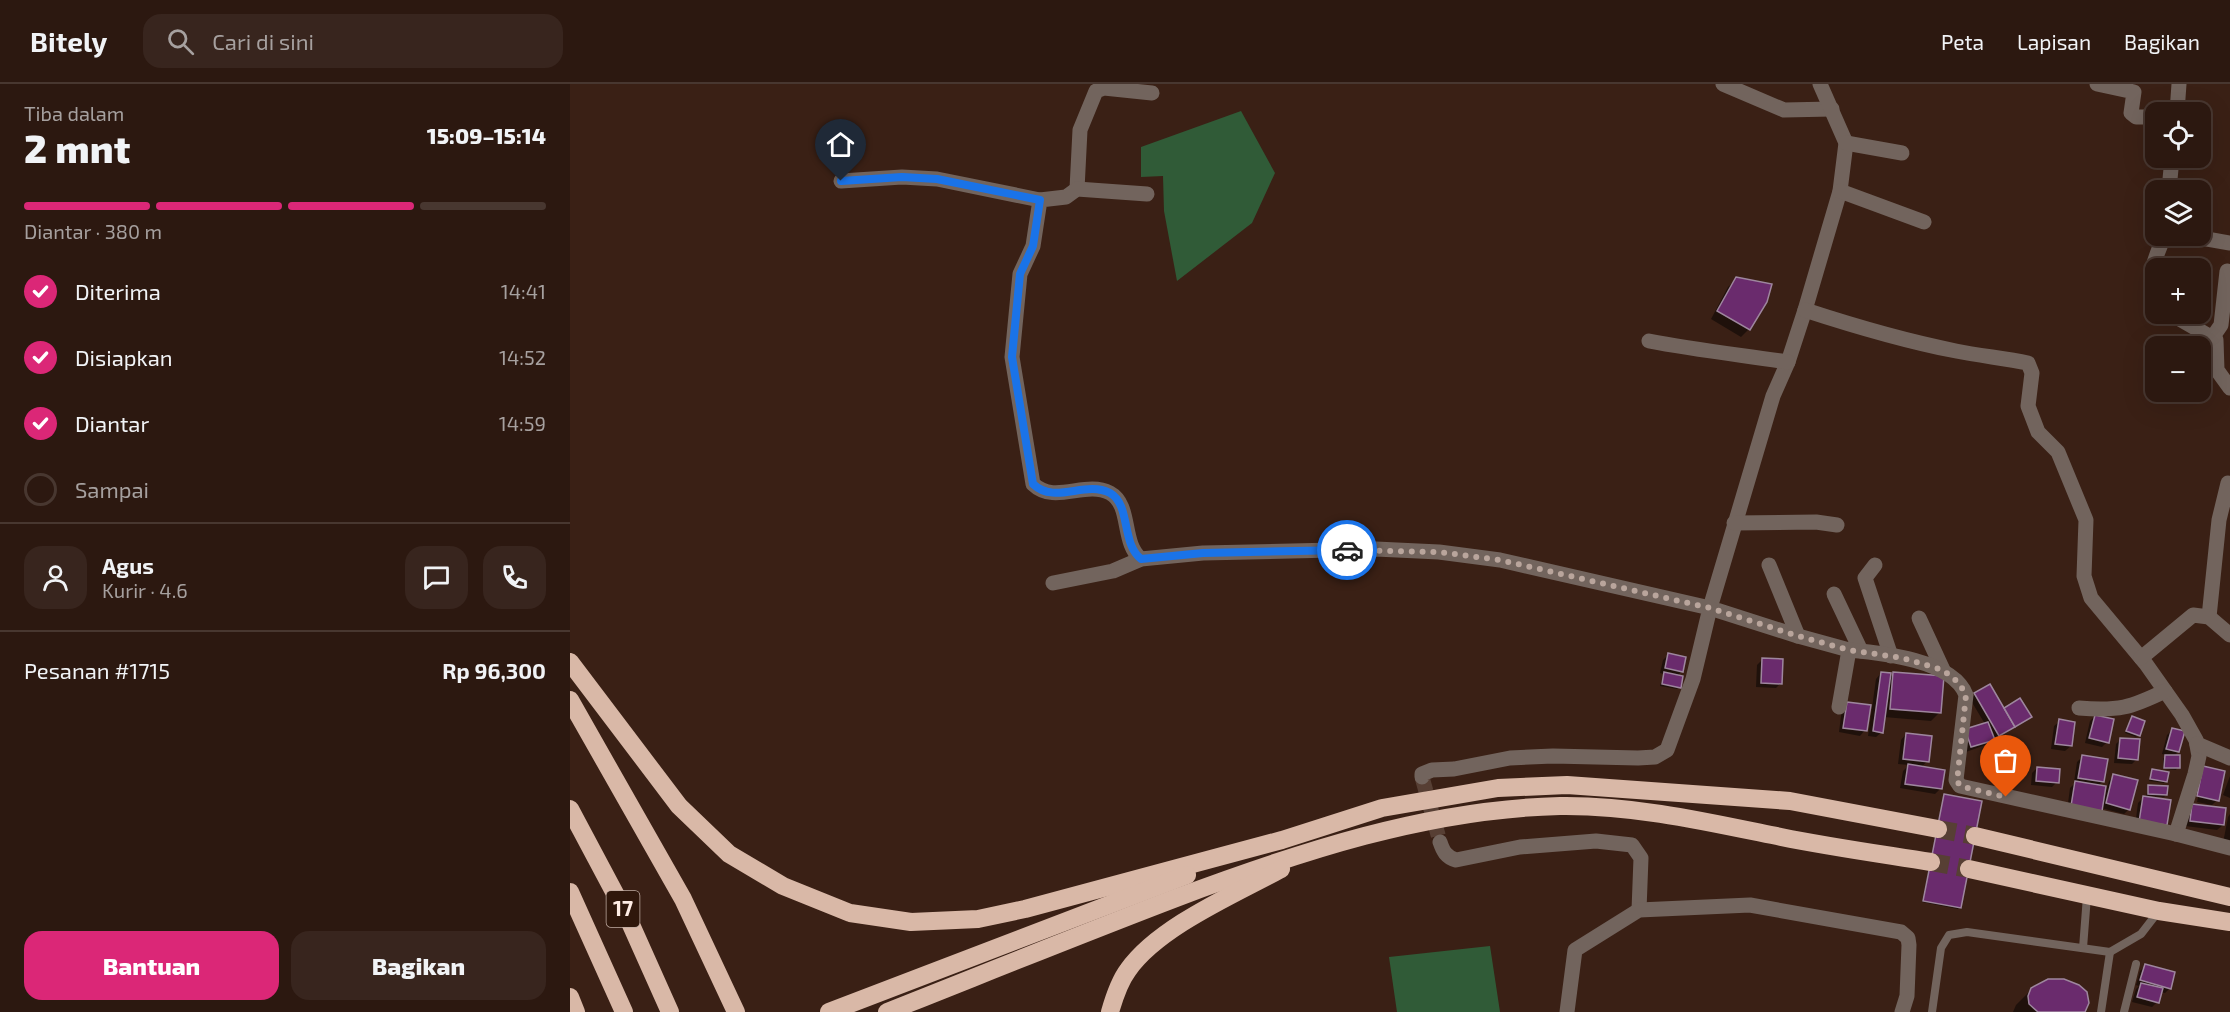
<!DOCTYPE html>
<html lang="id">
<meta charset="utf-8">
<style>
:root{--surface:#2c1810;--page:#38251e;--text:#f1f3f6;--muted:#a6a09f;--line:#483730;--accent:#db2777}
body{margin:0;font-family:"Exo 2",sans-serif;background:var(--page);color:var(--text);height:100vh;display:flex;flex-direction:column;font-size:22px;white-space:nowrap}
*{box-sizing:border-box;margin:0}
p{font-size:20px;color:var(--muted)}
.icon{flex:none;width:33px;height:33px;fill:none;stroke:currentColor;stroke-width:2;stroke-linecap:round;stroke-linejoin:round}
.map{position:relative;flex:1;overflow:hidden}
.drawer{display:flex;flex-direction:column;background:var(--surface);width:570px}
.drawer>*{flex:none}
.buttons{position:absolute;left:1575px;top:18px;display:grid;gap:12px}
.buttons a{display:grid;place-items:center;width:66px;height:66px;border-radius:12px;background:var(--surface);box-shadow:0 6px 24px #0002,0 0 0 2px var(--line);font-size:30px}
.pin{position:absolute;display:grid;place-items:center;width:51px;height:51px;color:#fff;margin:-62px -26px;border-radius:50% 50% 50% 0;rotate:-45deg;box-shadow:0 0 6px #0007}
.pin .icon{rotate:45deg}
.courier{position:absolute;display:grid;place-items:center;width:60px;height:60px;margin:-30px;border:4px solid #1a73e8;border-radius:50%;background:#fff;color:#222;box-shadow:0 2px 8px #0007}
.summary em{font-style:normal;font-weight:800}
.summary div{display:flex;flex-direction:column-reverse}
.summary{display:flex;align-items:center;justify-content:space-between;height:102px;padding:0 24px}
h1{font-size:39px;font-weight:800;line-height:45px}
.bar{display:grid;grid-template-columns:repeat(4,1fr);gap:9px 6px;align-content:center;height:72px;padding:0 24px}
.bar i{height:8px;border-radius:4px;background:var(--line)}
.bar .active{background:var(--accent)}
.bar p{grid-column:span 4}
.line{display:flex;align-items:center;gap:15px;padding:0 24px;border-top:2px solid var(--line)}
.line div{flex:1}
.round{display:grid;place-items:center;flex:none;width:63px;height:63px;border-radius:18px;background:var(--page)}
ol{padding:0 24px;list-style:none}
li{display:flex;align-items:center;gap:18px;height:66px}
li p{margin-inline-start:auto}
li .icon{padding:6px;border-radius:50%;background:var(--accent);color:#fff;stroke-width:4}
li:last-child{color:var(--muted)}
li i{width:33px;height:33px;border:3px solid var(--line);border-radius:50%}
.cta{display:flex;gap:12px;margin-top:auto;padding:12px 24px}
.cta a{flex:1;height:69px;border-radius:18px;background:var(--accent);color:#fff;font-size:24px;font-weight:800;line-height:69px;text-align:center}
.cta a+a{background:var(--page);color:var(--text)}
header{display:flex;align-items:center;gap:36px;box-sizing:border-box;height:84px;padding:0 30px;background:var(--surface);border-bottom:2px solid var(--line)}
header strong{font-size:28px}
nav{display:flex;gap:33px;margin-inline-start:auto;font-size:21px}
.search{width:420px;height:54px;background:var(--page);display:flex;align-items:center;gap:15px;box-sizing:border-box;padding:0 21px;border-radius:18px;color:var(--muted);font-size:22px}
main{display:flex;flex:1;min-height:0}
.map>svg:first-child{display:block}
.green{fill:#305b37}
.shadow{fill:#0007}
.building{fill:#6a2b6d;stroke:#9e869e;stroke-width:1.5}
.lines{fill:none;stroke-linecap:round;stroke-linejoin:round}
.minor-tunnel{stroke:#573f34;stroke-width:15;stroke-dasharray:15 8;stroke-linecap:butt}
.motorway-tunnel{stroke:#573f34;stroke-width:18;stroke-dasharray:18 9;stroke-linecap:butt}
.service{stroke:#72645d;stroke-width:8}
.minor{stroke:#72645d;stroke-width:15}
.motorway{stroke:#d9b8a7;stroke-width:18}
.done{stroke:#b9a59c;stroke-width:6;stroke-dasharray:0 10.8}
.route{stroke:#1a73e8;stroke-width:8}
.labels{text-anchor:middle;stroke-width:4.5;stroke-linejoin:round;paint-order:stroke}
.shield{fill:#2f170b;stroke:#c0aca3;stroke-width:1.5}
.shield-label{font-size:21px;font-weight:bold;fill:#feece4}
</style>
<header>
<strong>Bitely</strong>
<div class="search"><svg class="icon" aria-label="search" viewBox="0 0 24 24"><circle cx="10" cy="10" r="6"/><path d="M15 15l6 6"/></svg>Cari di sini</div>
<nav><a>Peta</a><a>Lapisan</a><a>Bagikan</a></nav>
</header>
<main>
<section class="drawer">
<div class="summary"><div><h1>2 mnt</h1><p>Tiba dalam</p></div><em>15:09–15:14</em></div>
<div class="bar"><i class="active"></i><i class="active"></i><i class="active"></i><i></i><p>Diantar · 380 m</p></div>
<ol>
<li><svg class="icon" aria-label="check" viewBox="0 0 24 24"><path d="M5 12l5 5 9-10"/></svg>Diterima<p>14:41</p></li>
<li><svg class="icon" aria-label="check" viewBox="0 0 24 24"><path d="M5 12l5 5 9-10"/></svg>Disiapkan<p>14:52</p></li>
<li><svg class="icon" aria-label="check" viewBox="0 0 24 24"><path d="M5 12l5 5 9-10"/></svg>Diantar<p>14:59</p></li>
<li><i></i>Sampai</li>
</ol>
<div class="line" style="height:108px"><a class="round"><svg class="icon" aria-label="person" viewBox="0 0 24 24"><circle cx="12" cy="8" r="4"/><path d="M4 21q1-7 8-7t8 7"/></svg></a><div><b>Agus</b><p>Kurir · 4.6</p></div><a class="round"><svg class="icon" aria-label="chat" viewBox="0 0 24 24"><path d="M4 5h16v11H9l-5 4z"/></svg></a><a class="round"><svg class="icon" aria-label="phone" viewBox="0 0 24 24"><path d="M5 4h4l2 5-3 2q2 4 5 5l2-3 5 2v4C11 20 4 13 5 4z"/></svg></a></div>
<div class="line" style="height:78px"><div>Pesanan #1715</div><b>Rp 96,300</b></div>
<div class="cta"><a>Bantuan</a><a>Bagikan</a></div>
</section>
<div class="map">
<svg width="1660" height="928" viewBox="0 0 1660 928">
<rect width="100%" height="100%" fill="#3a2015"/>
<!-- green -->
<g class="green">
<path d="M671,27L705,89L682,139L607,197L594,127L593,92L571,93V63Z"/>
<path d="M920,862L930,928H827L819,873Z"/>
</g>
<!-- shadow -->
<g class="shadow">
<path d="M1167,195L1179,245L1171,253L1141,235L1158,203Z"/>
<path d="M1098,571L1112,587L1107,592L1109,603L1107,605L1090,602L1094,590L1090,589L1093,576Z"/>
<path d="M1192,576L1211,599L1206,604L1186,603L1187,581Z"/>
<path d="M1311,589L1319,594L1324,590L1369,629L1361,637L1314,633L1312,648L1306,653L1298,652L1306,595Z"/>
<path d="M1405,610L1433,626L1450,616L1460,633L1455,638L1423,655L1418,660L1396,668L1391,652L1415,640L1400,615Z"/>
<path d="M1277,619L1295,646L1290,652L1269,648L1272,624Z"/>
<path d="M1525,632L1537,658L1532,663L1515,659L1520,637Z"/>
<path d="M1562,634L1568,651L1566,653L1555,649Z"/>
<path d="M1490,637L1501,662L1495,667L1481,665L1484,642Z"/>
<path d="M1602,646L1613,648L1608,668L1603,673L1608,683L1606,686L1593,685V675L1597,671L1592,670L1597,651Z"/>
<path d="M1336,650L1357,677L1351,684L1370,705L1365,710L1330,704L1333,687L1339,681L1328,680L1331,656Z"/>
<path d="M1551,655L1567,675L1562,680L1544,679L1546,660Z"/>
<path d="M1512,673L1533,697L1528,702L1533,711H1535L1539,697L1544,692L1559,725L1554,730L1531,724L1497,727L1500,704L1505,699L1504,698L1507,678Z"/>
<path d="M1634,683L1654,688L1647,716L1642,721L1627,718L1634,687H1631L1622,717L1629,688Z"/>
<path d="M1467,684L1487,698L1482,703L1461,701L1462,689Z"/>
<path d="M1583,687L1596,697L1594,699L1579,697Z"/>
<path d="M1660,692V714L1653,711Z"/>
<path d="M1579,703L1596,711L1594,713L1576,712Z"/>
<path d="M1375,711L1390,823L1388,825L1352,818L1373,714Z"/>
<path d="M1573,714L1599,718L1565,742L1568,719Z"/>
<path d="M1622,721L1653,741L1647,746L1615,742Z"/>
<path d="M1660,730V761L1653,759L1658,733Z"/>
<path d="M1575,882L1600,904L1595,909L1590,908L1587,918L1582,923L1562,918L1566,905L1569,902L1566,901L1570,887Z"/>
<path d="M1462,905L1512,928H1443L1446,921Z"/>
</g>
<!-- building -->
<g class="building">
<path d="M1166,193L1202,200L1197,218L1180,246L1147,227Z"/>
<path d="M1098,569L1116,573L1113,588L1095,584Z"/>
<path d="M1192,574L1213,575L1212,600L1191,599Z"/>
<path d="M1094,588L1113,592L1111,604L1092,600Z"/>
<path d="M1311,588L1321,589L1313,649L1303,647Z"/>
<path d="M1323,588L1374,592L1371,629L1320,625Z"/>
<path d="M1420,600L1445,643L1429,652L1404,609Z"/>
<path d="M1450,614L1462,633L1445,643L1434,624Z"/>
<path d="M1277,618L1301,621L1297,647L1273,644Z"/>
<path d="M1525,631L1544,635L1539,659L1519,654Z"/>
<path d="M1562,632L1575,637L1570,652L1556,647Z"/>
<path d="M1489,635L1505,638L1502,662L1485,660Z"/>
<path d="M1418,638L1425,656L1401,663L1395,645Z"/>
<path d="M1602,644L1615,647L1609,668L1596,665Z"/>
<path d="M1336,649L1362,652L1359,678L1333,675Z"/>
<path d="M1550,654L1570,655L1568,676L1548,674Z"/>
<path d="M1512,671L1538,675L1534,698L1508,694Z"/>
<path d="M1595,671H1610V684H1594Z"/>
<path d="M1338,680L1375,686L1372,705L1335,700Z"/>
<path d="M1633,682L1655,687L1649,717L1627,712Z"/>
<path d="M1467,683L1490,685L1489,699L1466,697Z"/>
<path d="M1582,685L1599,688L1597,698L1580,695Z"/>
<path d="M1543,690L1568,696L1560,726L1536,719Z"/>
<path d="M1505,697L1536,702L1532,727L1501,722Z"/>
<path d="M1578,701L1598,702L1597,711L1578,710Z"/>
<path d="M1374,710L1412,717L1391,824L1353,817Z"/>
<path d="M1573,712L1601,716L1597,741L1569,738Z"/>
<path d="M1622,720L1656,724L1654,741L1620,737Z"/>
<path d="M1575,880L1605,888L1601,905L1570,896Z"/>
<path d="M1478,895H1494L1509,901L1517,908L1519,919L1515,928H1468L1459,920L1458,912L1461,904Z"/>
<path d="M1571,899L1593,904L1589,919L1567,913Z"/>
</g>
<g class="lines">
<!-- minor-tunnel -->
<path class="minor-tunnel" d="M852,693L870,758"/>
<!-- motorway-tunnel -->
<g class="motorway-tunnel">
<path d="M1368,745L1405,752"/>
<path d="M1361,778L1399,785"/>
</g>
<!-- service -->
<g class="service">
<path d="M1513,864L1517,812"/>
<path d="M1540,868L1571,850L1588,828"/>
<path d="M1362,928L1371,864L1379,851L1397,848L1540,868L1531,928"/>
<path d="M1554,928L1566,880"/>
</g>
<!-- minor -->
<g class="minor">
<path d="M1153,0L1214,26L1262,25"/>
<path d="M1250,0L1276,59L1270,107L1235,226L1218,278L1203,312L1140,524L1228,552L1279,566"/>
<path d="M1527,0L1564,8L1561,29L1566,33H1586"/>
<path d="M1607,28L1609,0"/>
<path d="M1276,59L1332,69"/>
<path d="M271,97L332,93L367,95L470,116"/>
<path d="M507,105L510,46L526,7L534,4L582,9"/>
<path d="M1599,106L1602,74"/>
<path d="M1270,107L1354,138"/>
<path d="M1620,152L1660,159"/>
<path d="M1586,216C1573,196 1587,172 1594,152"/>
<path d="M1235,226C1284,242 1335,257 1386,267C1410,272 1434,274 1458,279L1462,289L1458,322L1468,348L1488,368L1516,436L1514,492L1521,514L1576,580L1612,631L1626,656L1629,672L1625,690L1606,750"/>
<path d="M1601,230L1646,256L1647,286L1660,304"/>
<path d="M1642,254L1651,241L1657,187"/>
<path d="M1079,257C1125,266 1172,271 1218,278"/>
<path d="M1164,439L1246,438L1267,441"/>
<path d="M571,475C551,459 562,421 540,409C515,396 485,421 463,400L442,273L450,190L463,162L470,116L496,113L507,105L577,110"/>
<path d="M1199,481L1228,552"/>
<path d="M1305,481L1295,494L1321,572"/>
<path d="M483,499L543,487L571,475L633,469L806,465L869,468L930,476L1140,524L1123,595L1097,666L1085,673L1068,674L983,672L940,674L884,685L862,686L852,690V693"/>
<path d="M1264,510L1291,567"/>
<path d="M1639,533L1649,436L1658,399"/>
<path d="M1349,534L1373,586"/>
<path d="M1571,574L1623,531L1639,533L1660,551"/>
<path d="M1269,623L1279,566C1312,569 1383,576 1396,611L1386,696L1390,702L1606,750L1660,764"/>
<path d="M1509,624C1549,627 1560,624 1595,607"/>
<path d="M1627,660L1660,674"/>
<path d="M870,758C873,767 876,773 886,776L950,763L1026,757L1062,761L1071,774L1069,826"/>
<path d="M997,928L1005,866L1069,826L1180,821L1331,848L1338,854L1339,861L1337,912L1332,928"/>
</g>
<!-- motorway -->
<g class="motorway">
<path d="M0,578L109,722L159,770L213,802L280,829L341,838L408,835L455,825L712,756L812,724L928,704L997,701L1220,717L1368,745"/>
<path d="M0,616L113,815L166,928"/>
<path d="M0,725L58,834L100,928"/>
<path d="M1405,752L1660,813"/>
<path d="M1399,785L1589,827L1660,838"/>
<path d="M0,808L54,928"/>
<path d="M0,913L6,928"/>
<path d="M259,928L617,791"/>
<path d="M317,928C413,890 509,851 606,814C729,768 858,725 990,722C1065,721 1138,738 1211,753C1260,763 1311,770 1361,778"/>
<path d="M540,928C544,914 549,898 558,886C588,843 665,810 711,785"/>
</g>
</g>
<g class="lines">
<!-- done -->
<path class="done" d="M777,466L869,468L930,476L1140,524L1228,552L1279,566L1332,574L1373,586L1389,599L1396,611L1387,698L1393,703L1436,713"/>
<!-- route -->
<path class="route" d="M271,97L332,93L367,95L470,116L463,162L450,190L442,273L463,400C485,421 515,396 540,409C561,421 551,459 571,475L633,469L777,466"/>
</g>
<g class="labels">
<!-- shield labels -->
<rect class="shield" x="36.5" y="807" width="33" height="36" rx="4.5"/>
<g class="shield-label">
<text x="53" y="832">17</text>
</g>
</g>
</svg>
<div class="buttons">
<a><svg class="icon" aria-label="locate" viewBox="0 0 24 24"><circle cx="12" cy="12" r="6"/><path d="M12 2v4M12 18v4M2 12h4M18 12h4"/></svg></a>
<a><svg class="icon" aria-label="layers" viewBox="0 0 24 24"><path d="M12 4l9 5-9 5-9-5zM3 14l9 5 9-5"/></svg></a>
<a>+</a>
<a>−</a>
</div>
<div class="pin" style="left:1436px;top:713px;background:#ea580c"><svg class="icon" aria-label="bag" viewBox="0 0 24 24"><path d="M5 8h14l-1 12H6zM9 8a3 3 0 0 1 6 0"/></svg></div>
<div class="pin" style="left:271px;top:97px;background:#1f2937"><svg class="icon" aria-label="home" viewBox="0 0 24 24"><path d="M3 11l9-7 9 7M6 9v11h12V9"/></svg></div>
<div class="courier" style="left:777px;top:466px"><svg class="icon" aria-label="car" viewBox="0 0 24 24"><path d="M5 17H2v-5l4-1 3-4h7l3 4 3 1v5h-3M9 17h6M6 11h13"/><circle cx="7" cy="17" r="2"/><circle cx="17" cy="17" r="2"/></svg></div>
</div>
</main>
